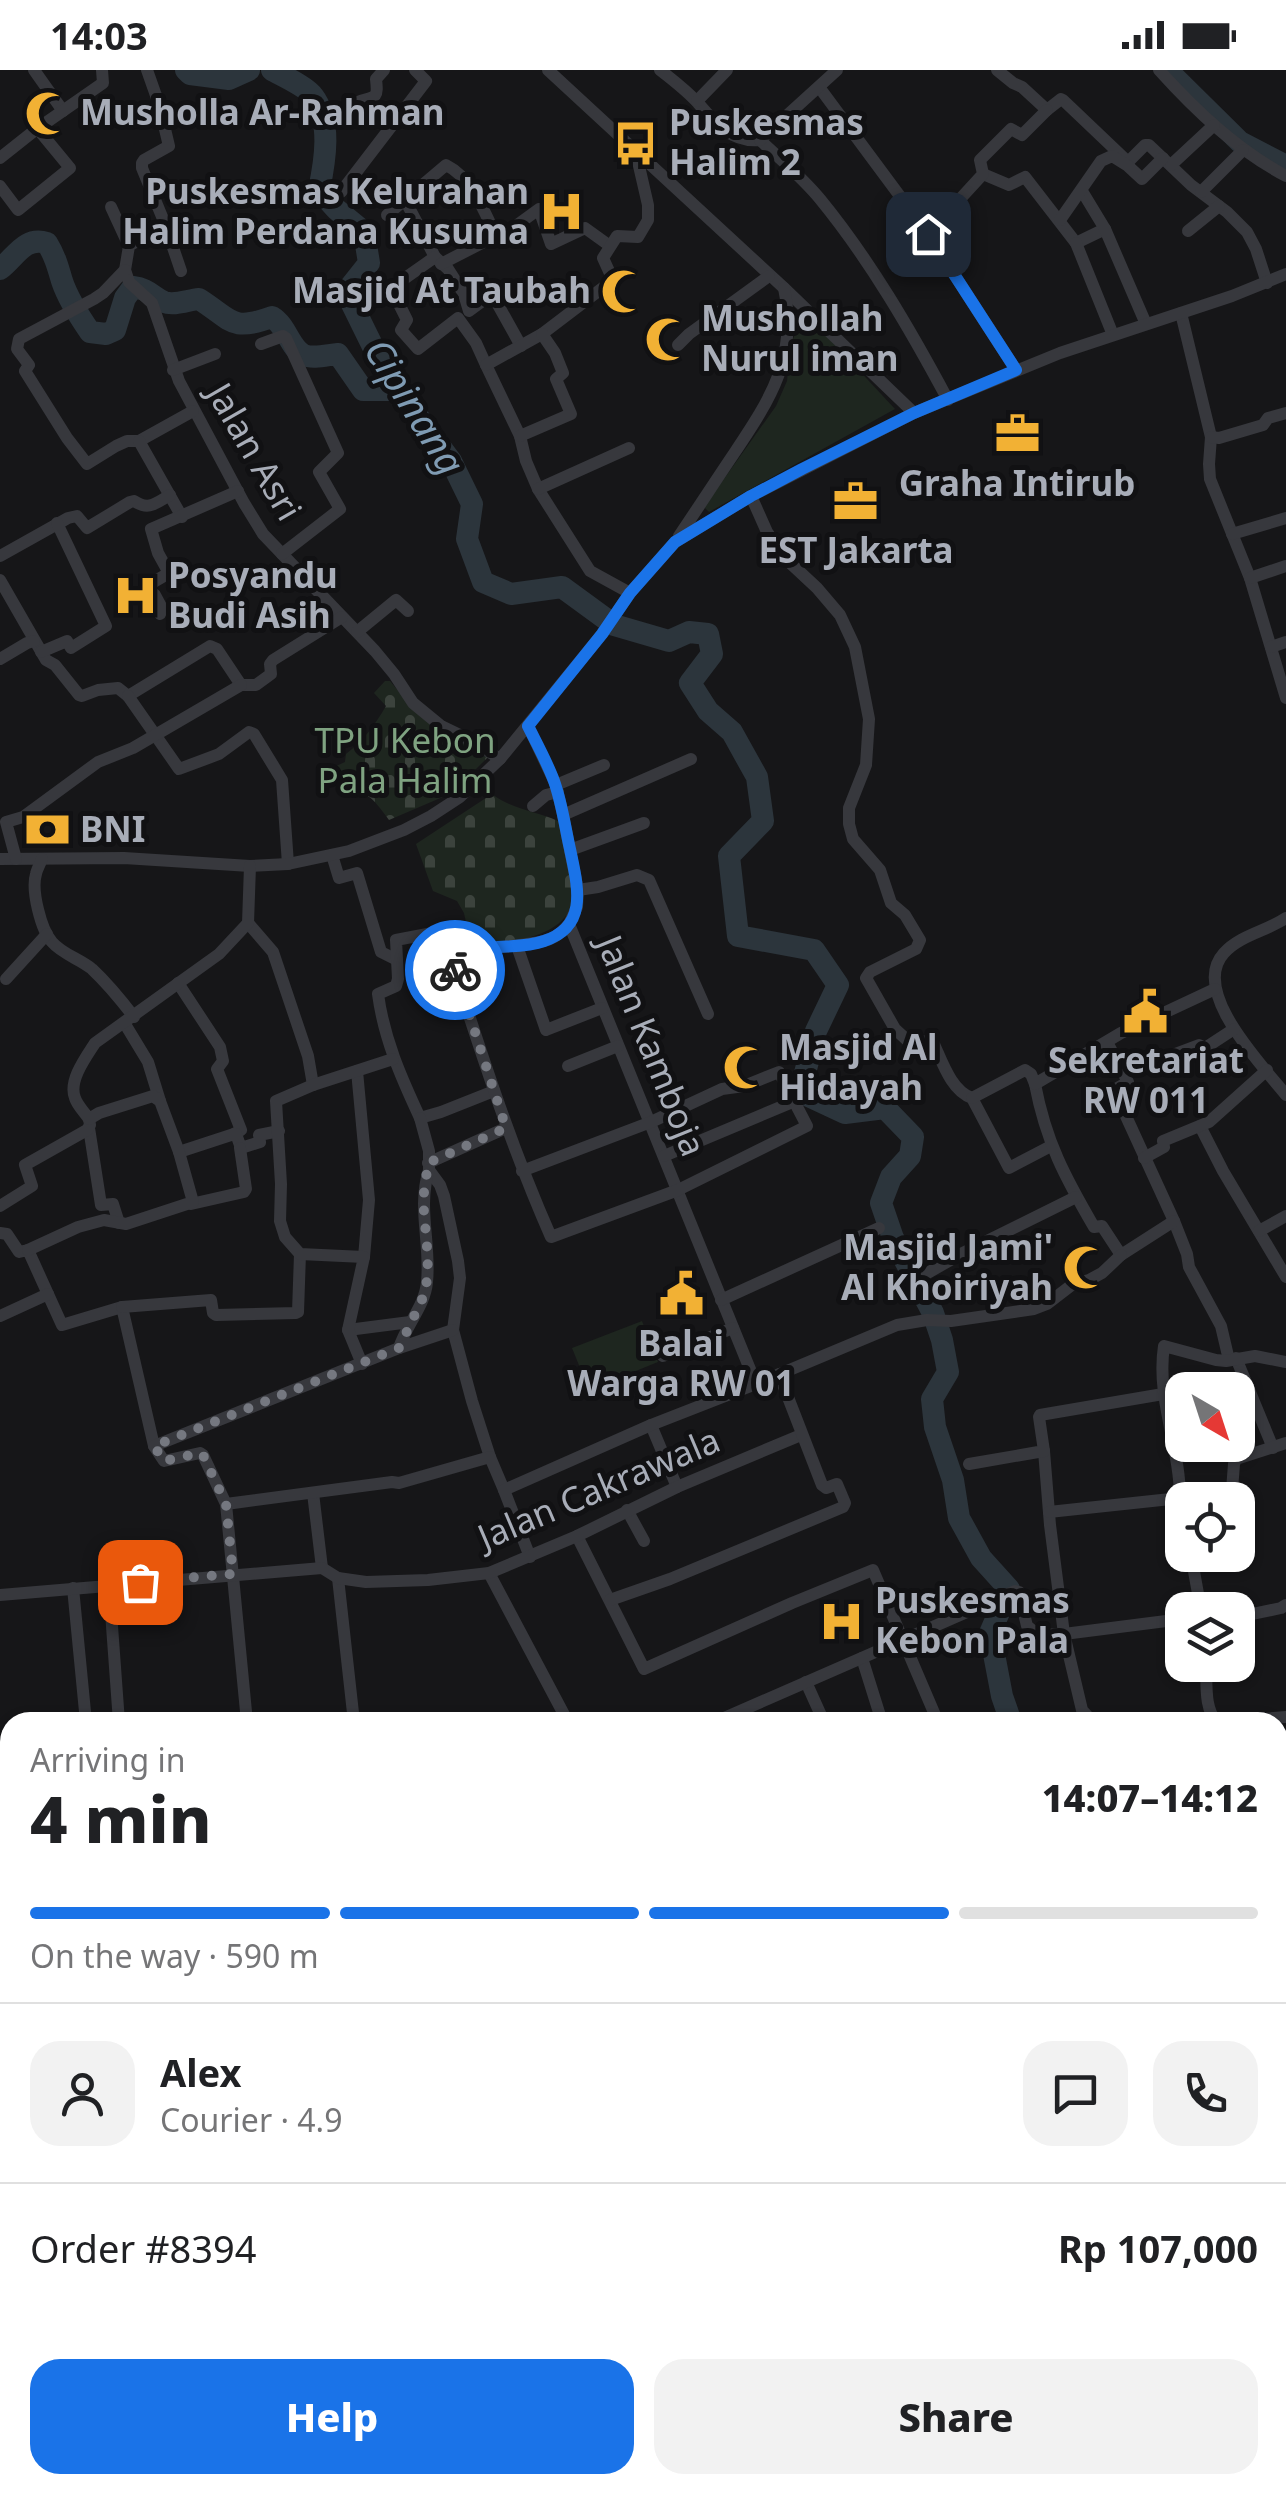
<!DOCTYPE html>
<meta charset="utf-8">
<style>
:root{--surface:#fff;--page:#f2f2f2;--text:#202124;--muted:#757577;--line:#e0e0e0;--accent:#1a73e8}
body{margin:0;font-family:"Noto Sans",sans-serif;background:var(--page);color:var(--text);height:100vh;display:flex;flex-direction:column;font-size:38px;white-space:nowrap}
*{box-sizing:border-box;margin:0}
p{font-size:32px;color:var(--muted)}
.icon{flex:none;width:55px;height:55px;fill:none;stroke:currentColor;stroke-width:2;stroke-linecap:round;stroke-linejoin:round}
.map{position:relative;flex:1;overflow:hidden}
.side{position:absolute;left:0px;top:1642px;width:1288px;height:782px;display:flex;flex-direction:column;background:var(--surface);border-radius:30px 30px 0 0;box-shadow:0 2px 8px #0004}
.side>*{flex:none}
.needle{width:65px;rotate:141deg}
.fabs{position:absolute;left:1165px;top:1302px;display:grid;gap:20px}
.fabs a{display:grid;place-items:center;width:90px;height:90px;border-radius:20px;background:var(--surface);box-shadow:0 2px 8px #0004;font-size:50px}
.pin{position:absolute;display:grid;place-items:center;width:85px;height:85px;color:#fff;margin:-42px;border-radius:20px;box-shadow:0 5px 15px #0006}
.courier{position:absolute;display:grid;place-items:center;width:100px;height:100px;margin:-50px;border:8px solid #1a73e8;border-radius:50%;background:#fff;color:#222;box-shadow:0 2px 12px #0007}
.headline em{font-style:normal;font-weight:800}
.headline div{display:flex;flex-direction:column-reverse}
.headline{display:flex;align-items:center;justify-content:space-between;height:170px;padding:0 30px}
h1{font-size:65px;font-weight:800;line-height:75px}
.bar{display:grid;grid-template-columns:repeat(4,1fr);gap:15px 10px;align-content:center;height:120px;padding:0 30px}
.bar i{height:12px;border-radius:8px;background:var(--line)}
.bar .on{background:var(--accent)}
.bar p{grid-column:span 4}
.line{display:flex;align-items:center;gap:25px;padding:0 30px;border-top:2px solid var(--line)}
.line div{flex:1}
.round{display:grid;place-items:center;flex:none;width:105px;height:105px;border-radius:30px;background:var(--page)}
.cta{display:flex;gap:20px;margin-top:auto;padding:20px 30px}
.cta a{flex:1;height:115px;border-radius:30px;background:var(--accent);color:#fff;font-size:40px;font-weight:800;line-height:115px;text-align:center}
.cta a+a{background:var(--page);color:var(--text)}
.status{display:flex;justify-content:space-between;align-items:center;height:70px;padding:0 50px;background:var(--surface);direction:ltr}
.status svg{height:28px;fill:currentColor}
.map>svg:first-child{display:block}
.cemetery{fill:url(#cemetery-stones)}
.green{fill:#1e261f}
.lines{fill:none;stroke-linecap:round;stroke-linejoin:round}
.river{stroke:#2c353c;stroke-width:22}
.minor{stroke:#37383d;stroke-width:12}
.done{stroke:#757880;stroke-width:10;stroke-dasharray:0 18}
.route{stroke:#1a73e8;stroke-width:12}
.labels{text-anchor:middle;stroke-width:10;stroke-linejoin:round;paint-order:stroke}
.poi-label{font-size:35px;font-weight:bold;fill:#a8adb8;stroke:#111113;text-anchor:start}
.street-label{font-size:35px;fill:#a8adb8;stroke:#111113}
.park-label{font-size:35px;fill:#7fa381;stroke:#111113}
.water-label{font-size:38px;font-style:italic;fill:#7f9bb3;stroke:#111113}
</style>
<div class="status"><b>14:03</b><svg viewBox="0 0 49 12"><path d="M0 12V9h3v3zM5 12V6h3v6zM10 12V3h3v9zM15 12V0h3v12zM26 1h20v11H26zM47 4h2v5h-2z"/></svg></div>
<div class="map">
<svg width="1286" height="2424" viewBox="0 0 1286 2424">
<defs>
<pattern id="cemetery-stones" width="16" height="16" patternUnits="userSpaceOnUse" patternTransform="scale(2.5)"><rect width="16" height="16" fill="#1e261f"/><path d="M2 7V4a2 2 0 0 1 4 0v3zM10 15v-3a2 2 0 0 1 4 0v3z" fill="#3c433d"/></pattern>
</defs>
<rect width="100%" height="100%" fill="#161618"/>
<!-- cemetery -->
<g class="cemetery">
<path d="M385,611H390L413,639L491,684L452,723L389,750C372,727 367,719 336,719L332,698L345,692L346,684C364,670 375,655 386,636L374,623Z"/>
<path d="M492,724C513,740 535,741 558,751C562,771 574,810 572,830C568,869 501,873 472,879L464,843L457,831L433,821L416,774Z"/>
</g>
<!-- green -->
<g class="green">
<path d="M805,252H814L895,339L709,442L704,437L776,336L787,311L791,275L796,261Z"/>
<path d="M642,1251L658,1292L589,1320L572,1278Z"/>
</g>
<g class="lines">
<!-- river -->
<g class="river">
<path d="M186,0L190,4L229,9L249,0"/>
<path d="M272,0C283,6 307,17 313,26C332,51 325,91 319,120L336,139L364,162L369,193L346,222L377,285L398,320L451,391L472,434L467,469L483,512L511,524L562,517L614,555L669,571L689,562L708,564L712,584L690,613L708,641L732,662L757,707L763,751L729,786L738,866L814,880L838,915L816,961L800,1022L845,1043L885,1038L913,1067L910,1086L891,1107L881,1133L893,1168L933,1243L942,1270L948,1302L932,1329L935,1357L953,1410L959,1448L981,1488L1009,1519L990,1563L1002,1626L1011,1652"/>
<path d="M1167,0L1240,72L1286,96"/>
<path d="M0,199C16,187 24,166 47,173C55,186 58,197 62,211C68,229 79,246 90,262L106,264L115,260L125,228L133,217C149,219 151,226 164,232C174,236 188,230 199,229C232,250 231,262 272,247C287,256 290,279 304,285C313,289 327,285 338,284L363,320H398"/>
<path d="M1132,2415L1133,2424"/>
</g>
<!-- minor -->
<g class="minor">
<path d="M34,0L63,41"/>
<path d="M147,0L159,34L169,76L144,90L142,93V98L165,154L129,176L125,200L129,212L152,233L179,311L244,433L263,464L375,581L394,604L413,633L441,656L474,672L500,689"/>
<path d="M548,0L784,218L914,343"/>
<path d="M660,0C673,10 687,21 698,33C715,53 732,73 760,70"/>
<path d="M997,0L1013,13L1022,17L1047,40L1061,29L1063,30L1125,89L1129,91L1145,75H1149L1191,115L1227,142L1247,162L1256,179L1267,213"/>
<path d="M1159,0C1196,41 1237,80 1286,106"/>
<path d="M819,17L928,164L1016,300"/>
<path d="M697,31L727,0"/>
<path d="M356,36L360,31C377,27 378,27 376,9L384,0"/>
<path d="M760,70C780,89 803,108 820,129C870,190 911,261 948,330"/>
<path d="M760,70L837,0"/>
<path d="M0,88L34,61L103,13L102,0"/>
<path d="M1171,95L1214,55"/>
<path d="M983,104L1009,115L1025,107L1076,173L1105,159"/>
<path d="M0,116L18,140L70,98L37,58"/>
<path d="M1082,121L1105,159L1146,254"/>
<path d="M341,122L426,11L415,0"/>
<path d="M1201,122L1243,80"/>
<path d="M405,130L435,187L448,199L457,213L464,224L469,241L492,224L521,276"/>
<path d="M111,137L129,176"/>
<path d="M387,145L446,95C472,108 484,141 496,166"/>
<path d="M1060,150L1101,91L1112,86L1128,96L1142,109L1163,88"/>
<path d="M165,154L181,201"/>
<path d="M1188,161L1219,136"/>
<path d="M928,164L983,104L980,90L1011,59L1022,65L1047,40"/>
<path d="M1076,173L1113,265"/>
<path d="M435,187L391,218L407,250L401,260L418,279L458,248L476,273L486,295L520,366L526,391L538,419L590,501L630,523"/>
<path d="M441,194L517,155L539,139L551,174L585,158L610,176"/>
<path d="M125,200L103,223L94,229L19,269L17,279L29,295L25,301L67,368L87,394L116,376L127,371H139L193,341"/>
<path d="M1181,243L1211,367L1209,394L1210,409L1250,508L1286,628"/>
<path d="M261,274L283,266L286,268L338,383L319,402L340,439L282,484"/>
<path d="M678,275L689,264L769,206"/>
<path d="M486,295L542,264L613,210L603,188L617,166L638,167L648,150V135L636,83"/>
<path d="M173,300L215,284"/>
<path d="M520,366L571,344L556,309L563,303L555,283L542,264"/>
<path d="M1211,367L1219,368L1263,355L1268,348L1286,343"/>
<path d="M139,371L182,447"/>
<path d="M538,419L629,378"/>
<path d="M751,426L767,462L787,490L817,518L840,545L855,577L869,649L866,695L849,738V754L853,769L880,800L891,833L905,845L920,870L916,879L870,902L866,908L895,959L907,970L933,972C942,991 951,1021 972,1028L1009,1098L1051,1076"/>
<path d="M1232,464L1286,448"/>
<path d="M679,466C698,438 716,410 735,382C771,328 798,287 784,218"/>
<path d="M0,486L68,448L77,446L87,458L130,432L134,431C149,441 156,433 170,425"/>
<path d="M1250,508L1286,496"/>
<path d="M0,510L46,590L55,595L79,625L82,626L98,620L118,618L128,626L210,576L217,579L241,615H256L271,604L270,594L273,590L342,547"/>
<path d="M160,544L162,538L155,525L145,517L169,503L158,483L151,459L238,421"/>
<path d="M357,562L396,530L408,541"/>
<path d="M1271,577L1286,572"/>
<path d="M41,582L67,571L71,578L106,556L57,453"/>
<path d="M0,589L27,573L34,571"/>
<path d="M128,626L179,699L219,684L249,662L254,664L282,710L288,794"/>
<path d="M528,656L556,715L563,745L578,820L577,837L569,854L756,1314"/>
<path d="M556,715L604,695"/>
<path d="M533,736L546,725L558,722"/>
<path d="M563,745L691,689"/>
<path d="M570,780L644,753"/>
<path d="M332,785L339,808L357,803L381,882L397,890"/>
<path d="M0,789L124,788L250,796L288,794L349,781L404,760L431,746L460,727L500,689L602,564L630,523L675,472L751,426L914,343L1060,283L1232,226L1286,204"/>
<path d="M16,789L6,752L23,747L98,692L133,678L241,615"/>
<path d="M42,789C40,794 37,799 36,804C31,820 41,860 52,872C62,884 80,889 92,899C108,914 121,930 134,947"/>
<path d="M578,820L598,817L637,805L649,810L708,944"/>
<path d="M1286,848C1267,861 1240,865 1224,883C1189,921 1263,996 1286,1025"/>
<path d="M248,853L273,882L308,986L313,1015"/>
<path d="M517,876L546,960L602,938"/>
<path d="M470,882L464,857L396,870L398,909L396,916L378,924C384,969 401,1007 420,1048L441,1042L494,1021"/>
<path d="M6,909L47,864"/>
<path d="M178,913L220,977L223,991L217,999L241,1060L234,1064"/>
<path d="M125,954L148,992L160,1031"/>
<path d="M1107,972L1128,1012L1114,1020L1174,1151L1187,1184L1189,1197L1221,1256L1229,1290"/>
<path d="M1167,987L1199,975L1205,978L1234,959"/>
<path d="M568,996L618,976"/>
<path d="M357,1001L369,1130L364,1187"/>
<path d="M1035,1014C1046,1072 1065,1107 1094,1157L1102,1156L1121,1185L1174,1151"/>
<path d="M972,1028L1025,1000L1031,1004L1035,1014L1121,963L1215,919"/>
<path d="M420,1048L429,1081V1100L440,1115L444,1126L458,1191L460,1208L453,1260L472,1331L490,1387"/>
<path d="M1200,1056L1223,1101L1286,1207"/>
<path d="M89,1058L101,1135L113,1134L119,1153"/>
<path d="M179,1082L234,1064H236L241,1078L260,1072L259,1065L279,1061"/>
<path d="M664,1086L795,1031"/>
<path d="M1144,1088L1164,1077L1163,1071L1209,1052L1267,1000"/>
<path d="M428,1093L506,1058"/>
<path d="M522,1101L651,1052L722,1019L744,1016L779,1002L807,1056L678,1120L551,1167C513,1081 485,995 456,905C455,901 453,894 456,890C465,875 531,878 550,869C558,866 564,860 569,854"/>
<path d="M191,1134L244,1122L246,1119L240,1078"/>
<path d="M0,1136L32,1116L25,1095L87,1060L90,1055L89,1049"/>
<path d="M1259,1161L1286,1146"/>
<path d="M0,1163L7,1164L19,1182L28,1180L62,1255L122,1237L154,1376L164,1391L200,1383L203,1385L226,1434L247,1652"/>
<path d="M28,1180L78,1157L104,1150L126,1154L193,1132L179,1082L160,1031L153,1026L99,1043L89,1049C85,1043 77,1035 75,1028C68,1011 86,987 95,973L219,884L248,853L250,796"/>
<path d="M924,1205L961,1184L1076,1127"/>
<path d="M721,1230L879,1158"/>
<path d="M122,1237L211,1230L213,1243L216,1245L296,1243L298,1242L300,1184"/>
<path d="M0,1246L48,1224"/>
<path d="M348,1260L410,1252"/>
<path d="M399,1278C406,1255 425,1236 427,1212C431,1174 417,1137 429,1100"/>
<path d="M663,1286L733,1258"/>
<path d="M1236,1288L1273,1378"/>
<path d="M362,1294L348,1260L364,1187L300,1184L285,1167L280,1151L281,1114L276,1031L313,1015L393,989"/>
<path d="M651,1355L677,1417"/>
<path d="M154,1376L399,1278L453,1260"/>
<path d="M1044,1381L1050,1455L1064,1564L1082,1640L1093,1652"/>
<path d="M969,1394L1044,1381L1039,1347L1040,1345L1163,1324"/>
<path d="M313,1423L322,1498"/>
<path d="M226,1434L392,1412L399,1413L490,1387L504,1420"/>
<path d="M627,1440L644,1471"/>
<path d="M1182,1440L1180,1428L1232,1420L1234,1394L1236,1389L1286,1373"/>
<path d="M1049,1442L1180,1428C1180,1377 1156,1328 1164,1276L1216,1290L1226,1291L1255,1286L1286,1292"/>
<path d="M577,1466L644,1599L792,1533L873,1500L938,1652"/>
<path d="M1191,1485L1201,1540"/>
<path d="M530,1487L504,1420L651,1355L756,1314L897,1255L927,1250L951,1251L1034,1239L1047,1234L1073,1214L1089,1210L1102,1203L1121,1185"/>
<path d="M489,1503L568,1652"/>
<path d="M338,1508L354,1652"/>
<path d="M109,1515L119,1652"/>
<path d="M73,1518L86,1652"/>
<path d="M0,1525L322,1498L338,1508L366,1512L428,1510L489,1503L577,1466L677,1417L801,1365"/>
<path d="M610,1530L670,1509L843,1437L845,1433L837,1414L826,1418L822,1415L779,1304"/>
<path d="M1238,1547L1281,1538L1286,1535"/>
<path d="M862,1588L882,1652"/>
<path d="M1206,1595C1207,1614 1204,1639 1217,1652"/>
<path d="M806,1612L824,1652"/>
<path d="M715,1652L1015,1521L1019,1522L1027,1556L1038,1565L1064,1564L1182,1549"/>
<path d="M1225,1652L1286,1647"/>
<path d="M1278,1815L1286,1810"/>
<path d="M0,1818L10,1817"/>
<path d="M0,1850L10,1849"/>
<path d="M1278,1867L1286,1881"/>
<path d="M1278,1905L1286,1901"/>
<path d="M1278,1952L1286,1947"/>
<path d="M1278,2065L1286,2076"/>
<path d="M0,2098L3,2152"/>
<path d="M0,2267L10,2269"/>
<path d="M1278,2340L1286,2334"/>
<path d="M0,2389L10,2391"/>
<path d="M0,2410L10,2413"/>
<path d="M18,2415L50,2424"/>
<path d="M95,2415L128,2424"/>
<path d="M683,2415L684,2424"/>
<path d="M416,2424L531,2415"/>
</g>
</g>
<g class="lines">
<!-- done -->
<path class="done" d="M140,1512L233,1504L226,1434L203,1385L200,1383L164,1391L154,1376L399,1278L426,1221L428,1189L423,1130L428,1093L506,1058L455,900"/>
<!-- route -->
<path class="route" d="M455,900V890C480,871 516,881 544,871C590,856 577,814 570,779C565,757 562,733 554,711C547,692 537,674 528,656L602,564L630,523L675,472L751,426L802,399L914,343L1016,300L928,164"/>
</g>
<!-- icons -->
<defs>
<symbol id="mosque-bare" viewBox="-9 -9 18 18"><path d="M3.5-4.9A6 6 0 1 0 3.5 4.9A5 5 0 1 1 3.5-4.9Z" fill="#f2b134" stroke="#111113" stroke-width="2.5" paint-order="stroke"/></symbol>
<symbol id="bus-bare" viewBox="-9 -9 18 18"><path d="M-5-6H5V4H4V6H2V4H-2V6H-4V4H-5ZM-3.5-4V0h7V-4ZM-3.5 1.2v1.5H-2V1.2ZM2 1.2v1.5H3.5V1.2Z" fill="#f2b134" stroke="#111113" stroke-width="2.5" paint-order="stroke"/></symbol>
<symbol id="hospital-bare" viewBox="-9 -9 18 18"><path d="M-5-5h3v3.5h4V-5h3V5h-3V1.5h-4V5h-3Z" fill="#f2b134" stroke="#111113" stroke-width="2.5" paint-order="stroke"/></symbol>
<symbol id="office-bare" viewBox="-9 -9 18 18"><path d="M-6-3h4V-5.5h4V-3h4V5H-6ZM-1-4.5V-3h2v-1.5ZM-6 0V1H6V0Z" fill="#f2b134" stroke="#111113" stroke-width="2.5" paint-order="stroke"/></symbol>
<symbol id="bank-bare" viewBox="-9 -9 18 18"><path d="M-6-4H6V4H-6ZM0-2.3a2.3 2.3 0 1 0 0 4.6a2.3 2.3 0 1 0 0-4.6Z" fill="#f2b134" stroke="#111113" stroke-width="2.5" paint-order="stroke"/></symbol>
<symbol id="civic-bare" viewBox="-9 -9 18 18"><path d="M-.6-6.5H3V-4.5H.6V-3L4-1V1h2V6H-6V1h2V-1L-.6-3ZM-1.2 2.5V6h2.4V2.5Z" fill="#f2b134" stroke="#111113" stroke-width="2.5" paint-order="stroke"/></symbol>
</defs>
<g fill-rule="evenodd">
<use href="#mosque-bare" x="16" y="12" width="63" height="63"/>
<use href="#bus-bare" x="604" y="42" width="63" height="63"/>
<use href="#hospital-bare" x="530" y="110" width="63" height="63"/>
<use href="#mosque-bare" x="592" y="190" width="63" height="63"/>
<use href="#mosque-bare" x="636" y="238" width="63" height="63"/>
<use href="#office-bare" x="986" y="332" width="63" height="63"/>
<use href="#office-bare" x="824" y="400" width="63" height="63"/>
<use href="#hospital-bare" x="104" y="494" width="63" height="63"/>
<use href="#bank-bare" x="16" y="728" width="63" height="63"/>
<use href="#civic-bare" x="1114" y="910" width="63" height="63"/>
<use href="#mosque-bare" x="714" y="966" width="63" height="63"/>
<use href="#mosque-bare" x="1054" y="1166" width="63" height="63"/>
<use href="#civic-bare" x="650" y="1192" width="63" height="63"/>
<use href="#hospital-bare" x="810" y="1520" width="63" height="63"/>
</g>
<g class="labels">
<!-- poi labels -->
<g class="poi-label">
<text x="80" y="55">Musholla Ar-Rahman</text>
<text x="669" y="65">Puskesmas<tspan x="669" dy="40">Halim 2</tspan></text>
<text x="529" y="134" text-anchor="end">Puskesmas Kelurahan<tspan x="529" dy="40">Halim Perdana Kusuma</tspan></text>
<text x="591" y="233" text-anchor="end">Masjid At Taubah</text>
<text x="701" y="261">Mushollah<tspan x="701" dy="40">Nurul iman</tspan></text>
<text x="1017" y="426" text-anchor="middle">Graha Intirub</text>
<text x="856" y="493" text-anchor="middle">EST Jakarta</text>
<text x="168" y="518">Posyandu<tspan x="168" dy="40">Budi Asih</tspan></text>
<text x="80" y="772">BNI</text>
<text x="779" y="990">Masjid Al<tspan x="779" dy="40">Hidayah</tspan></text>
<text x="1146" y="1003" text-anchor="middle">Sekretariat<tspan x="1146" dy="40">RW 011</tspan></text>
<text x="1053" y="1190" text-anchor="end">Masjid Jami'<tspan x="1053" dy="40">Al Khoiriyah</tspan></text>
<text x="681" y="1286" text-anchor="middle">Balai<tspan x="681" dy="40">Warga RW 01</tspan></text>
<text x="875" y="1543">Puskesmas<tspan x="875" dy="40">Kebon Pala</tspan></text>
</g>
<!-- street labels -->
<g class="street-label">
<text transform="translate(254 382) rotate(60)" y="12">Jalan Asri</text>
<text transform="translate(651 976) rotate(68)" y="12">Jalan Kamboja</text>
<text transform="translate(599 1419) rotate(-23)" y="12">Jalan Cakrawala</text>
</g>
<!-- park labels -->
<g class="park-label">
<text x="405" y="683">TPU Kebon<tspan x="405" dy="40">Pala Halim</tspan></text>
</g>
<!-- water labels -->
<g class="water-label">
<text transform="translate(414 337) rotate(58)" y="13">Cipinang</text>
</g>
</g>
</svg>
<div class="fabs">
<a><svg class="needle" viewBox="-14 -14 28 28"><path d="M0-13l5 13h-10z" fill="#e53935"/><path d="M0 13l5-13h-10z" fill="#757577"/></svg></a>
<a><svg class="icon" aria-label="locate" viewBox="0 0 24 24"><circle cx="12" cy="12" r="6"/><path d="M12 2v4M12 18v4M2 12h4M18 12h4"/></svg></a>
<a><svg class="icon" aria-label="layers" viewBox="0 0 24 24"><path d="M12 4l9 5-9 5-9-5zM3 14l9 5 9-5"/></svg></a>
</div>
<div class="pin" style="left:140px;top:1512px;background:#ea580c"><svg class="icon" aria-label="bag" viewBox="0 0 24 24"><path d="M5 8h14l-1 12H6zM9 8a3 3 0 0 1 6 0"/></svg></div>
<div class="pin" style="left:928px;top:164px;background:#1f2937"><svg class="icon" aria-label="home" viewBox="0 0 24 24"><path d="M3 11l9-7 9 7M6 9v11h12V9"/></svg></div>
<div class="courier" style="left:455px;top:900px"><svg class="icon" aria-label="bike" viewBox="0 0 24 24"><circle cx="6" cy="16" r="4"/><circle cx="18" cy="16" r="4"/><path d="M6 16l4-8h5l3 8M10 8l3 8H6M13 5h3"/></svg></div>
<section class="side">
<div class="headline"><div><h1>4 min</h1><p>Arriving in</p></div><em>14:07–14:12</em></div>
<div class="bar"><i class="on"></i><i class="on"></i><i class="on"></i><i></i><p>On the way · 590 m</p></div>
<div class="line" style="height:180px"><a class="round"><svg class="icon" aria-label="person" viewBox="0 0 24 24"><circle cx="12" cy="8" r="4"/><path d="M4 21q1-7 8-7t8 7"/></svg></a><div><b>Alex</b><p>Courier · 4.9</p></div><a class="round"><svg class="icon" aria-label="chat" viewBox="0 0 24 24"><path d="M4 5h16v11H9l-5 4z"/></svg></a><a class="round"><svg class="icon" aria-label="phone" viewBox="0 0 24 24"><path d="M5 4h4l2 5-3 2q2 4 5 5l2-3 5 2v4C11 20 4 13 5 4z"/></svg></a></div>
<div class="line" style="height:130px"><div>Order #8394</div><b>Rp 107,000</b></div>
<div class="cta"><a>Help</a><a>Share</a></div>
</section>
</div>
